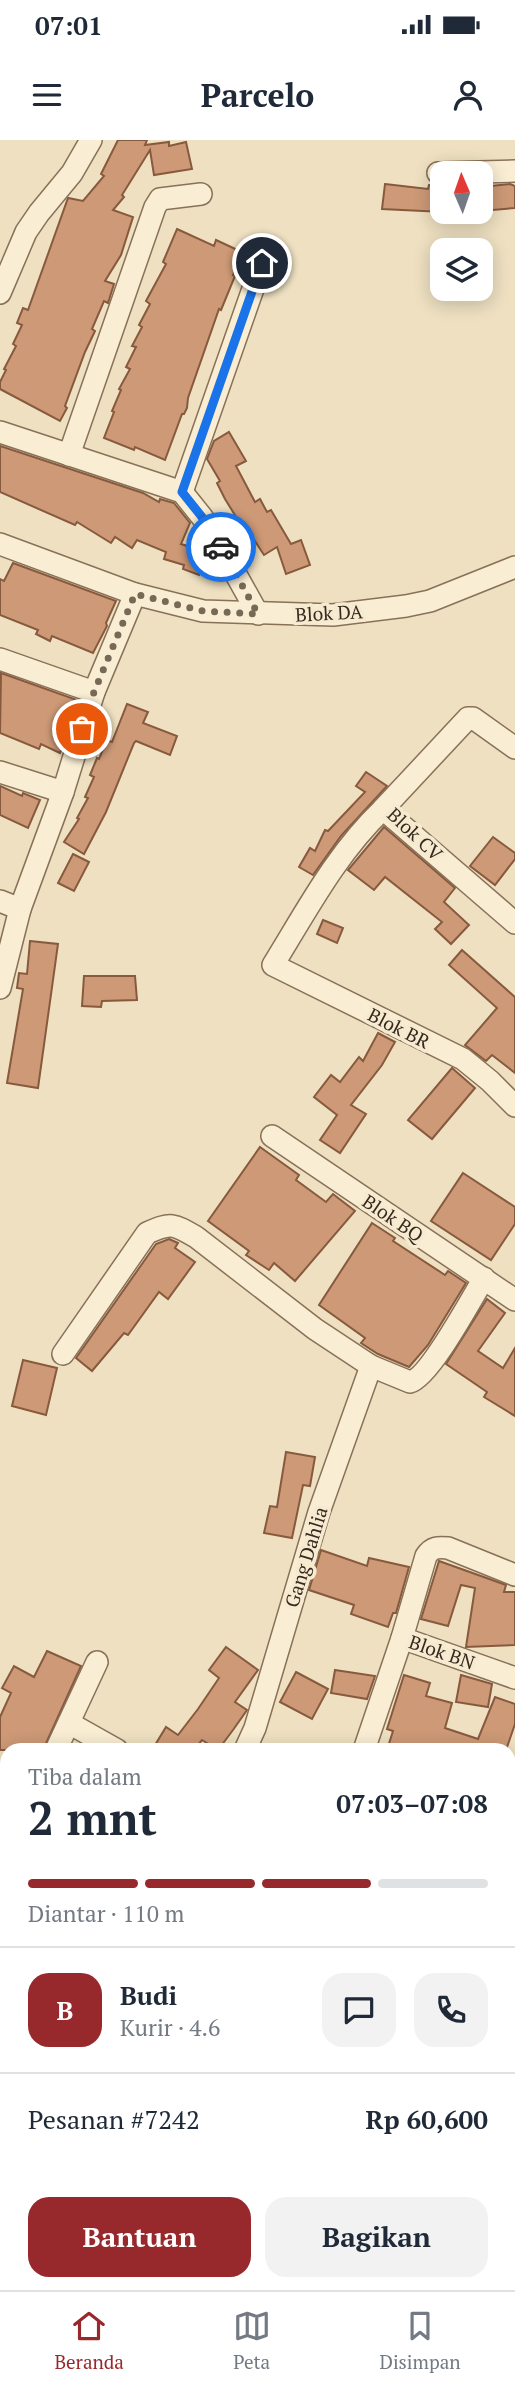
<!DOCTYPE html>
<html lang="id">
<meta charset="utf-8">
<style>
:root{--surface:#fff;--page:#f2f2f3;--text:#1f2937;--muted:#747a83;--line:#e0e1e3;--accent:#97282b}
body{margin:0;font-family:"PT Serif",serif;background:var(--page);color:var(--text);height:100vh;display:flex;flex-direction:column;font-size:26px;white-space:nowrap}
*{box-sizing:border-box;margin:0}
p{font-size:23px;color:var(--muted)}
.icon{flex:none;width:38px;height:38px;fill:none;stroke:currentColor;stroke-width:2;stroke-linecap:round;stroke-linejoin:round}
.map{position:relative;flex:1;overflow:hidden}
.details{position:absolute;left:0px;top:1603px;width:516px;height:548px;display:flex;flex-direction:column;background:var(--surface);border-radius:21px 21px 0 0;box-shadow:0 4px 18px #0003}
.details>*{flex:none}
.needle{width:46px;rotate:358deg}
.fabs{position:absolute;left:430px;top:21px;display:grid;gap:14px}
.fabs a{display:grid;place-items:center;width:63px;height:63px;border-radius:14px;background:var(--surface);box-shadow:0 4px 18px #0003;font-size:35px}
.pin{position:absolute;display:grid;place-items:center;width:60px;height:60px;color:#fff;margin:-30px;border:4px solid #fff;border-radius:50%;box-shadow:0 2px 7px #0007}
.courier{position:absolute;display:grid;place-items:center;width:70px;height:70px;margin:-35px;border:5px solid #1a73e8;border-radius:50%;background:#fff;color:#222;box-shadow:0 2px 9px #0007}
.summary em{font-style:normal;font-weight:600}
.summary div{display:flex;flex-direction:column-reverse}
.summary{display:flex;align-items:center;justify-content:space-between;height:119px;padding:0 28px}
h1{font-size:46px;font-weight:600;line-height:52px}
.bar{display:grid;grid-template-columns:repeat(4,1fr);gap:10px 7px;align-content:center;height:84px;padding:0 28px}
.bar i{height:9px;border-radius:5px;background:var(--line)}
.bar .current{background:var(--accent)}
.bar p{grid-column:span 4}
.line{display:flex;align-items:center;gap:18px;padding:0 28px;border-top:2px solid var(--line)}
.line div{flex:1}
.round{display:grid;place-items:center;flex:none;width:74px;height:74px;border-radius:21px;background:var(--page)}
.primary-button{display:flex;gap:14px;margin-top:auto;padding:14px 28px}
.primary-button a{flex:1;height:80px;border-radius:21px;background:var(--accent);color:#fff;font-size:28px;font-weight:600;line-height:80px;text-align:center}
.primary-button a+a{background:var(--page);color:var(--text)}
.status{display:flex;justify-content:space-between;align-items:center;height:49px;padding:0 35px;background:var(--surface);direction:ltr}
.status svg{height:19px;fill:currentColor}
header{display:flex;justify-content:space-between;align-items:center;height:91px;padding:0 28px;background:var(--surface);font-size:32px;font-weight:600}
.tab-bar{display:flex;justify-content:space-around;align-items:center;height:98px;border-top:2px solid var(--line);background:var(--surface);font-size:19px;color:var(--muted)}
.tab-bar a{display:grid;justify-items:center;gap:4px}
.tab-bar .current{color:var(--accent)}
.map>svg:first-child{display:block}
.building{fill:#cd9976;stroke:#875a3e;stroke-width:2}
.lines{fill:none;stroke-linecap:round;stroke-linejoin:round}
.street-casing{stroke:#887158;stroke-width:24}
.path{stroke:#887158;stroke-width:3.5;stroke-dasharray:5 3.5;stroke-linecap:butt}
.street{stroke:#f9edd4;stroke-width:21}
.done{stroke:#776956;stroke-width:7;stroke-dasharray:0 12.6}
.route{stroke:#1a73e8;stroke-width:9}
.labels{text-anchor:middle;stroke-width:7;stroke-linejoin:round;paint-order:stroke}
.street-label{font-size:19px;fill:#37291d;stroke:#f6ead0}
</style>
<div class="status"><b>07:01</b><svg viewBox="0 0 49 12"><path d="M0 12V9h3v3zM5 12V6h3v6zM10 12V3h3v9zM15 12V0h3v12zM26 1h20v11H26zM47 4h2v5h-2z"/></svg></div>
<header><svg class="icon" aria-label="menu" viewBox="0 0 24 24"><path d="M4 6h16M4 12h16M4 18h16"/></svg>Parcelo<svg class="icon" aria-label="person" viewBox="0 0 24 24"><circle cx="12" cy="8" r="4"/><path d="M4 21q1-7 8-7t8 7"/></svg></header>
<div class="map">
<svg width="515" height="2150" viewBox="0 0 515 2150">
<rect width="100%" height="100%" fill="#eee0c1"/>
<!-- building -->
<g class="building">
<path d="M118,0H147L145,5L169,2V6L186,2L192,29L154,35L150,10L122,55L124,57L113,70L133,77L121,115L105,141L114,144L108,163L104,161L92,189L95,191L85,212L65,266L67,268L60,281L0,249V242L6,230L4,229L16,206L13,204L22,185L17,183L23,168L28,170L68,58L83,61L104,36L101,34Z"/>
<path d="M385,44L428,49L429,45L443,46V72L382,69Z"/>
<path d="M510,44L515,46V68L481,71V47Z"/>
<path d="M177,89L214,106L216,100L244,113L233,135L235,136L221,170L219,169L188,258L187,268L184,274H182L165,320L135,307L134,310L104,298L114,272L112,271L121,250L119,249L130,229L126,227L136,207L132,206L142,187L139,185L150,164L146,161L166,124L163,122Z"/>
<path d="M229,292L246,321L236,326L255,362L260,359L267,372L271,370L291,404L301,400L310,425L286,434L277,407L264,415L249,392L246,393L225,359L217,343L220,341L207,319L214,301Z"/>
<path d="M0,306L143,353L159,362L160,359L174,363L190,383L181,404L207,412L199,435L183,429L184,425L164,419L166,412L137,400L132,408L115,397L111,403L77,382L75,385L0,352Z"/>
<path d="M13,423L116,461L106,483L107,486L93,513L52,496L50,501L36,494L38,490L0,475V439L4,441Z"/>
<path d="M1,533L77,560L60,594L66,596L60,613L41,604L39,609L0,593Z"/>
<path d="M127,564L148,572L143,583L177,596L170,615L136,601L134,603L106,672L84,714L64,702L79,679L77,678L88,658L85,657L94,637L90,635L97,618L99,619L107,600L112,602Z"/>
<path d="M366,632L387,646L341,696L313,735L299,727L310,708L315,711L325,690L328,691L365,652L356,646Z"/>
<path d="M0,646L22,656L23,653L40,660L28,688L0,675Z"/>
<path d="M384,687L455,748L444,762L469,785L451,804L435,789L442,782L385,737L374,750L348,730Z"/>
<path d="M493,697L515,713V719L495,745L470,726Z"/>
<path d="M73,714L89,722L74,751L58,743Z"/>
<path d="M323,780L343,788L337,803L317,794Z"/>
<path d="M30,801L58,804L38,948L7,943L23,849L17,848L19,833L27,834Z"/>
<path d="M462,810L515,857V933L492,915L486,921L465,905L497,868L449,825Z"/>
<path d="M84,836H135L137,860L102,861L101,867L82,866Z"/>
<path d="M378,893L395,902L382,925L351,965L366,974L340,1013L320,1000L337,975L314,957L331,935L340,942L359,917L363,921Z"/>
<path d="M452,928L475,948L432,999L408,980Z"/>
<path d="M260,1007L299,1035L296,1040L326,1062L333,1054L355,1071L295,1141L274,1123L269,1130L246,1115L249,1111L208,1081Z"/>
<path d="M463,1033L515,1067V1084L491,1120L431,1081Z"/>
<path d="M372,1083L395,1098L393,1101L445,1135L448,1131L466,1143L428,1205L409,1227L378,1214L361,1203L365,1198L319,1165Z"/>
<path d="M169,1099L178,1103L175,1108L195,1122L168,1159L159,1152L128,1195L124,1193L92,1231L76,1218L156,1104Z"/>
<path d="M487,1159L505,1173L478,1211L503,1228L515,1208V1276L484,1257L487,1252L446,1224Z"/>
<path d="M23,1220L57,1228L46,1275L12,1266Z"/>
<path d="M286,1312L315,1317L310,1346L303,1345L292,1398L264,1393L270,1366L277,1367Z"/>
<path d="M321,1410L367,1426L369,1418L409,1427L396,1473H393L388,1487L351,1474L354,1465L309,1450Z"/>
<path d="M439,1421L506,1445L504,1452H515V1505L466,1507L475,1448L461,1445L448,1486L421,1479Z"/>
<path d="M226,1507L258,1530L235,1562L247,1570L233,1590L218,1610L202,1600L197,1606L203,1610H152L166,1587L178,1595L198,1569L219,1538L209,1530Z"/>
<path d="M47,1511L81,1526L43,1610H0V1577L11,1553L2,1548L14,1526L34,1537Z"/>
<path d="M335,1530L375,1536L367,1559L331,1553Z"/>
<path d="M296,1532L328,1549L312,1579L280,1562Z"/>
<path d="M404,1535L430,1543L426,1556L452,1563L445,1588L478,1599L495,1557L515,1564V1584L506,1610H387L393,1591L387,1589Z"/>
<path d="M461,1535L492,1544L488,1567L456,1562Z"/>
</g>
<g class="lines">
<defs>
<g id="street">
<path d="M438,33L515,31"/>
<path d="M0,153L26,92L39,73L72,33L91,0"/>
<path d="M0,292L182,352L202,377L215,397L258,474"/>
<path d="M69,315L155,67L160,59L201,54"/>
<path d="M182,352L262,123"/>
<path d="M0,404L135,454"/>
<path d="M0,519L94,552"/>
<path d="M515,608L473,578H468L383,669L515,783"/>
<path d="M0,632L63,652"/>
<path d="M383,669C336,714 307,770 273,825L463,919L490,941L515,966"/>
<path d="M0,761L20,769"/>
<path d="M0,848L20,769L63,652L94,552L135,454L203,471L333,475L406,466L430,461L515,427"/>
<path d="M272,996L515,1160"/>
<path d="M63,1214L147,1093C171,1082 174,1084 196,1097L315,1189L371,1226L410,1242C429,1238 472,1158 484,1138"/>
<path d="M402,1498L426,1416C432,1407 438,1407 448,1408L515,1435"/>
<path d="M69,1583L117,1610"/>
<path d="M56,1610L97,1522"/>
<path d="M245,1610L255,1588L319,1372L371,1226"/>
<path d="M364,1610L402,1498L515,1538"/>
<path d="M0,1689L7,1692"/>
<path d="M0,1732L7,1716"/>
<path d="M0,1810L7,1796"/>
<path d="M0,1861L7,1867"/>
<path d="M348,2144L355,2150"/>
<path d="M142,2150L144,2144"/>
</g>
</defs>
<!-- street casing -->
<use href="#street" class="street-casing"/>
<!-- path -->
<g class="path">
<path d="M509,2016L515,2006"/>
<path d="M433,2150L437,2144"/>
</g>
<!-- street -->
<use href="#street" class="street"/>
</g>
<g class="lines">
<!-- done -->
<path class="done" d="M82,589L94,552L135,454L203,471L258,474L221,407"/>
<!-- route -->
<path class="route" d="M221,407L202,377L182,352L262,123"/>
</g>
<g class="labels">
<!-- street labels -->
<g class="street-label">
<text transform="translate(329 473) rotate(-3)" y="7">Blok DA</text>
<text transform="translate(415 694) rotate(43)" y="7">Blok CV</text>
<text transform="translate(399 888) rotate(27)" y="7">Blok BR</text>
<text transform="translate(393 1078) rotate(34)" y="7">Blok BQ</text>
<text transform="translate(306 1417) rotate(-73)" y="7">Gang Dahlia</text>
<text transform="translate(442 1512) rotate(19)" y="7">Blok BN</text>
</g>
</g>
</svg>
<div class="fabs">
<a><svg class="needle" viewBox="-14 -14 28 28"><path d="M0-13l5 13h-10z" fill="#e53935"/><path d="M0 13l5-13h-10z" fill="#747a83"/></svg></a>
<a><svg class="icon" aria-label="layers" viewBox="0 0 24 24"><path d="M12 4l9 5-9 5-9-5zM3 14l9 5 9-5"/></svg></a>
</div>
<div class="pin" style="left:82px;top:589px;background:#ea580c"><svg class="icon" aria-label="bag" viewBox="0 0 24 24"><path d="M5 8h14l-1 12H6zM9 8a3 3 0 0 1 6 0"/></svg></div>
<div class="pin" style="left:262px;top:123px;background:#1f2937"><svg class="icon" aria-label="home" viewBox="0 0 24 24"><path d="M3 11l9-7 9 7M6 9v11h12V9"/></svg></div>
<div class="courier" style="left:221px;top:407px"><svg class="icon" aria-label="car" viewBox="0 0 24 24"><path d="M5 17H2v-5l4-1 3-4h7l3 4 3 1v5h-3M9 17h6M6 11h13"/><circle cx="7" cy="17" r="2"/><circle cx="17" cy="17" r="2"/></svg></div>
<section class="details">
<div class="summary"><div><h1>2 mnt</h1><p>Tiba dalam</p></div><em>07:03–07:08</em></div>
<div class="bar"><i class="current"></i><i class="current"></i><i class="current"></i><i></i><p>Diantar · 110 m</p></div>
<div class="line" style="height:126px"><b class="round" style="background:var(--accent);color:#fff">B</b><div><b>Budi</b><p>Kurir · 4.6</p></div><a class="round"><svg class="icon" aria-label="chat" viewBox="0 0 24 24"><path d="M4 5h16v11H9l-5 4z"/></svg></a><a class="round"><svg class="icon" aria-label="phone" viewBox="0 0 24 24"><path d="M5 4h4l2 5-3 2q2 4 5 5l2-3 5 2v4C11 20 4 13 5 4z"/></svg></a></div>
<div class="line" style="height:91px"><div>Pesanan #7242</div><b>Rp 60,600</b></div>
<div class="primary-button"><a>Bantuan</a><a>Bagikan</a></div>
</section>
</div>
<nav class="tab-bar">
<a class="current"><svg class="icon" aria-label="home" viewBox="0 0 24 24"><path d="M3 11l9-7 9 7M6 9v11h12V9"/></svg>Beranda</a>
<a><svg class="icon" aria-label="map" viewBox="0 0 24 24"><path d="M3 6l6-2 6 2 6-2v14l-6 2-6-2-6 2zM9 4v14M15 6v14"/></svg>Peta</a>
<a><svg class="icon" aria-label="saved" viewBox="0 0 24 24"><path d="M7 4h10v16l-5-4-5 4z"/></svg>Disimpan</a>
</nav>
